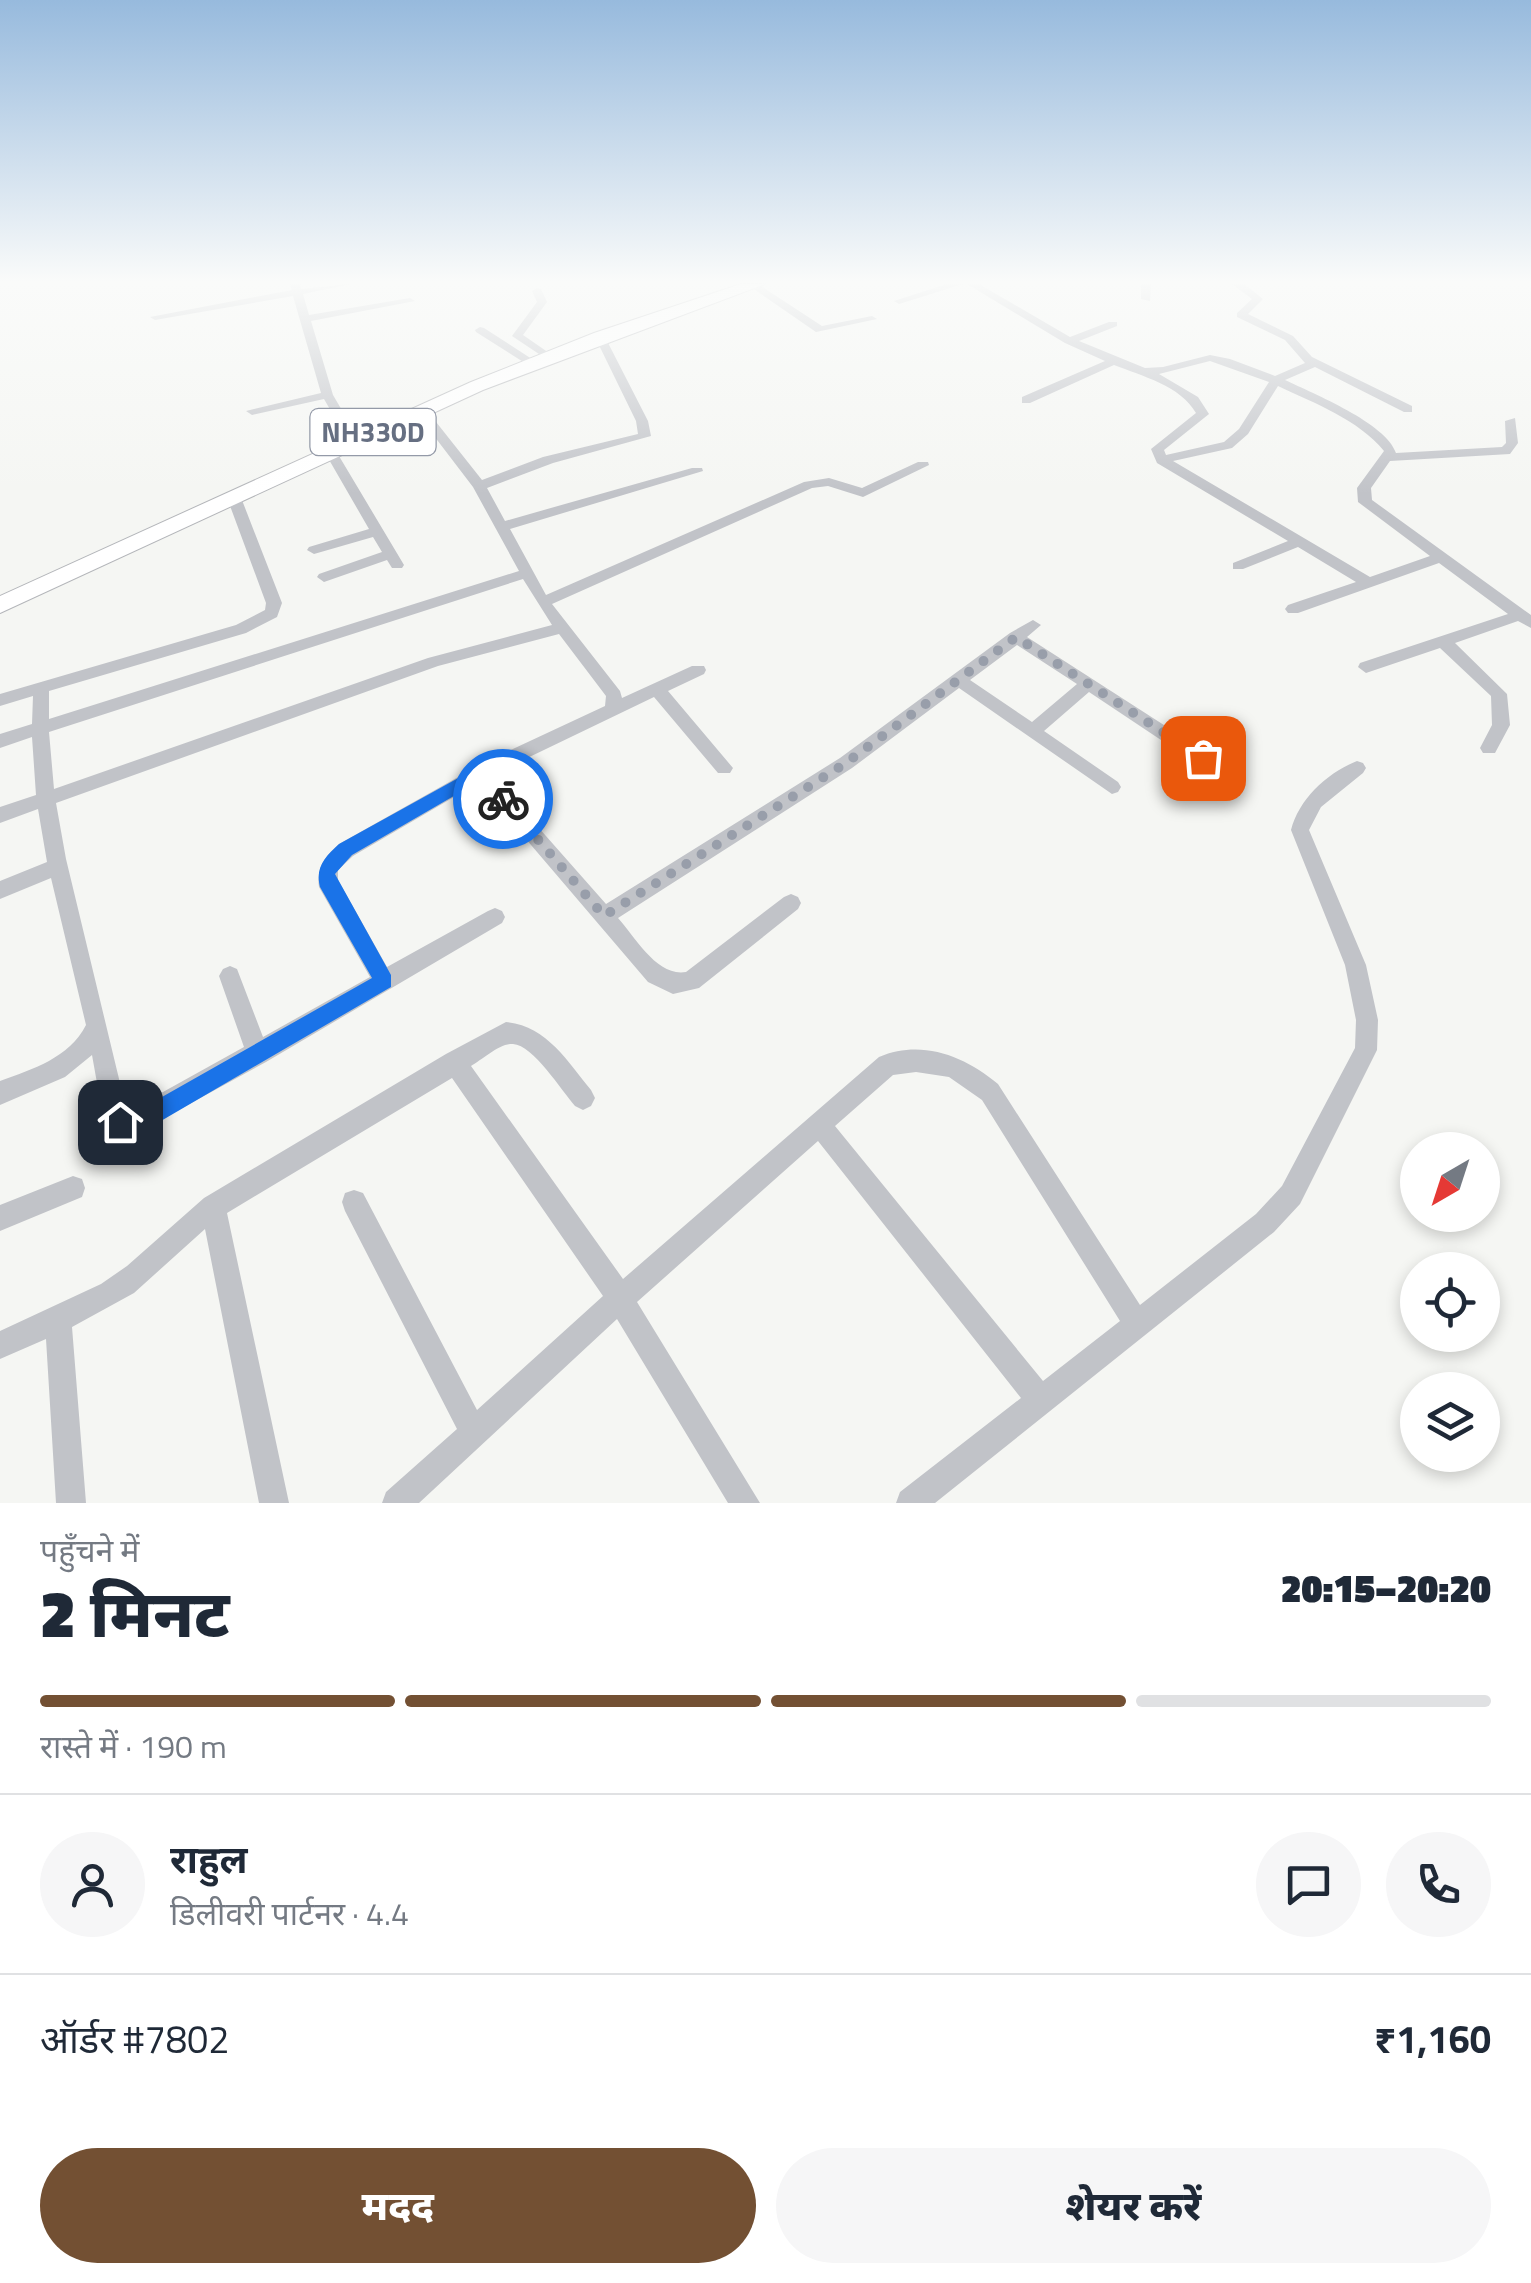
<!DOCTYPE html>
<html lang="hi">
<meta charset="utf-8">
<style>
:root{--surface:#fff;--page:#f6f6f7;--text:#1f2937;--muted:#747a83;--line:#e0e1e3;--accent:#735033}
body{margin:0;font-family:"Titillium Web","Noto Sans Devanagari",sans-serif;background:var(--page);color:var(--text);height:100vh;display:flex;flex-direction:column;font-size:38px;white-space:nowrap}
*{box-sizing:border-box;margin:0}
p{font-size:32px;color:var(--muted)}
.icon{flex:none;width:55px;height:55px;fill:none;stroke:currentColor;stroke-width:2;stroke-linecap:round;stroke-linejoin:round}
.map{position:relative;height:1503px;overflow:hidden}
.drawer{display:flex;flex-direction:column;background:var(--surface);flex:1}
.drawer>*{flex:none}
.needle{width:65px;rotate:219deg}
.fabs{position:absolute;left:1400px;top:1132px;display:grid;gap:20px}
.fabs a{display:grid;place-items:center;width:100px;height:100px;border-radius:50%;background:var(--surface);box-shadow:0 5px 15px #0003;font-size:50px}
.pin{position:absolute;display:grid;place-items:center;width:85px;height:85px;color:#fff;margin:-42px;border-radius:20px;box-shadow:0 5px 15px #0006}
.courier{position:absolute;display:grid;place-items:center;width:100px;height:100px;margin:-50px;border:8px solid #1a73e8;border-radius:50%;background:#fff;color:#222;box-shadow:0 2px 12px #0007}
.summary em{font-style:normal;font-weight:800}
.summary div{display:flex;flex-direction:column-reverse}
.summary{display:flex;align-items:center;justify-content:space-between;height:170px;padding:0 40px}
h1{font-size:65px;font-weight:800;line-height:75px}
.bar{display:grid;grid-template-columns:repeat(4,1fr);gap:15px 10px;align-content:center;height:120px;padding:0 40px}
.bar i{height:12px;border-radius:8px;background:var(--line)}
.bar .selected{background:var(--accent)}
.bar p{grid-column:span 4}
.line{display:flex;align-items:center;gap:25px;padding:0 40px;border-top:2px solid var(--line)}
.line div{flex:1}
.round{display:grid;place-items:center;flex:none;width:105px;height:105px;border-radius:52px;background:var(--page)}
.button{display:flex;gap:20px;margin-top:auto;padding:20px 40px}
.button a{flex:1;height:115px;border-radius:60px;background:var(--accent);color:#fff;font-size:40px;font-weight:800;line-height:115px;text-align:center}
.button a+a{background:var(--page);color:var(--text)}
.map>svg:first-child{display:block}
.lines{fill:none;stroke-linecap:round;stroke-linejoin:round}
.highway-casing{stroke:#b4b6ba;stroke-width:2}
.minor{fill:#c1c3c8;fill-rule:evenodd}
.highway{fill:#fff;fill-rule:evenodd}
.route{fill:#1a73e8}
.done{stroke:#989eaa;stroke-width:10;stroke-dasharray:0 18}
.labels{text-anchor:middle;stroke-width:10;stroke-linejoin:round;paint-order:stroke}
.shield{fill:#fff;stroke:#949aa8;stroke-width:2.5}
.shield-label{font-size:28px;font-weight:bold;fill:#666f82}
</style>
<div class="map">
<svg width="1531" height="1503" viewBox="0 0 1531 1503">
<rect width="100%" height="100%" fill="#f5f6f3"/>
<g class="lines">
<defs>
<path id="highway" d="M741,284H765L483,390L0,613V596L471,382L594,333Z"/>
</defs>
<!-- highway casing -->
<use href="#highway" class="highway-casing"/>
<!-- minor -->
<g class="minor">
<path d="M290,284H300L301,289L351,284L303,294L309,315L410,298L415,301L311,321L333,395L360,441L358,444H350L324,399L252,415L246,411L321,393L293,296L155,320L150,317L292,290Z"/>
<path d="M758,284L822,326L872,316L877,319L816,332L748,285Z"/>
<path d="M947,284H963L899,304L894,301Z"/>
<path d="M967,284H979L1070,337L1109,322H1117V326L1079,341L1145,368L1163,367L1210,355L1230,359L1275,376L1305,363L1285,340L1237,317V313L1252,299L1232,284H1244L1263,299L1248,314L1293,336L1312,357L1412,406V412H1404L1315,367L1285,380C1314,394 1386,423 1396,453L1502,447L1506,443L1505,421L1515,418L1518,443L1510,454L1390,461L1371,488L1372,500L1531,615V628L1518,621L1455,643L1507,694L1510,725L1495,753H1483L1480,748L1492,725L1491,696L1440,648L1366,673L1358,667L1360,663L1508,614L1439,563L1298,613H1288L1285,609L1288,605L1356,582L1298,547L1243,569H1233V563L1288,541L1157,463L1151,449L1196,413C1181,386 1142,376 1114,365L1030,403H1022V397L1105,361L1065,343ZM1210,361L1269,382L1239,429L1224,442L1166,455L1164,450L1209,414L1198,397L1159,374ZM1278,386C1314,403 1359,420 1384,451L1357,488L1358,502L1430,556L1370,577L1173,461L1232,448L1248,434Z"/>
<path d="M1141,284H1151L1150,301L1141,299Z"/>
<path d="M537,288L541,289L547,302L523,335L552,355V359L548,360L512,336L537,302L532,291Z"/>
<path d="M480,327L484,328L538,363L528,365L476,332L475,330Z"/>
<path d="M600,334L605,337L648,421L651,436L553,463L487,488L505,521L692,468H702L703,471L510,529L546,595L804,482L829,478L862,488L918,462H928L929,465L863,497L828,486L812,488L552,604L620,691L622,698L692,666H704L706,670L704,674L668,691L733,768L730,773H718L654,697L492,775L606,904L840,758L1010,633L1033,620L1041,625L1027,637L1209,754L1212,759L1209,764H1197L1089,692L1044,731L1118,782L1121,787L1118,792L1112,794L959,688L852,768L618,918C636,938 657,977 686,972L784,897L791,894L798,897L801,903L798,909L699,988L673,994L648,982L478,783L353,856L338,870V880L387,967L488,911L495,908L502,911L505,917L502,923L266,1062L131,1136L112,1130L102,1111L92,1055L65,1077L0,1105V1081C33,1069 69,1058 86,1025L51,878L0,899V881L47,862L38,809L0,823V807L36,795L32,737L0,748V734L32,724L33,696L0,706V694L236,625L265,610L266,603L226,495L233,491L240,495L282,603L277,617L246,633L49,691V719L519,571L473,487L415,411L425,408L482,480L543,457L638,434L636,421L595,337ZM523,579L552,625L428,658L54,789L49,732ZM559,634L606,696L605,706L483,763L339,844C325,856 316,868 319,887L370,977L263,1037L237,969L230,966L223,969L219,976L244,1047L127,1112L66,859L56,803L438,666ZM1017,645L1077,684L1032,722L970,680Z"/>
<path d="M330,447L336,451L404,565L402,568H392L387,560L324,582L317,577L319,574L382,552L373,537L314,554L307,550L309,547L369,529L324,451Z"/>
<path d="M1357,761L1363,763L1366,768L1363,773L1321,807L1309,830L1366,965L1378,1020L1377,1050L1300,1204L1274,1232L935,1503H896L900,1492L1021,1398L818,1141L637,1302L760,1503H728L617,1319L419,1503H382L386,1492L457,1429L345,1211L342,1202L345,1193L354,1190L363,1193L477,1410L603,1296L452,1078L227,1213L289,1503H259L205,1229L134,1293L72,1327L86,1503H56L46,1339L0,1359V1331L101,1284L127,1266L204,1198L446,1054L506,1022C546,1025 568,1062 591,1090L595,1098L591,1106L583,1110L575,1106C562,1091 533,1045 513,1044C500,1043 482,1060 471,1066L623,1279L879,1057C922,1039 964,1056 998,1084L1140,1305L1256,1214L1282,1186L1355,1048L1356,1020L1345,965L1291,830C1299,799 1327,773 1357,761ZM916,1072L949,1077L982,1100L1120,1321L1043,1381L835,1126L893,1075Z"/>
<path d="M73,1176L82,1179L85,1188L82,1197L0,1231V1205Z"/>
</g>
<!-- highway -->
<use href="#highway" class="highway"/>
</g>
<!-- sky -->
<linearGradient id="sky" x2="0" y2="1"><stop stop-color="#97badd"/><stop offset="0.57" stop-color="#fafbfa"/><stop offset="1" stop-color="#fafbfa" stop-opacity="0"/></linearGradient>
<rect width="1531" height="494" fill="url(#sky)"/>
<!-- route -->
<path class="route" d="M480,766L509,794V804H497L478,782L352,855L335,874L391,975V987L154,1125L131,1135L113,1130V1115L139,1110L372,978L320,887C315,867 325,857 339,844Z"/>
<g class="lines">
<!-- done -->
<path class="done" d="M503,799L604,916L846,763L1016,637L1203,758"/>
</g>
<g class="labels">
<!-- shield labels -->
<rect class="shield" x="310.5" y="409" width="125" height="46" rx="8"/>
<g class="shield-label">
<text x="373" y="442">NH330D</text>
</g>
</g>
</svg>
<div class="fabs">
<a><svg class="needle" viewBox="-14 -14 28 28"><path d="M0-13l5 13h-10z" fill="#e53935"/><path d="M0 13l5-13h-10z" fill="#747a83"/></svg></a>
<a><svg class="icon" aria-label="locate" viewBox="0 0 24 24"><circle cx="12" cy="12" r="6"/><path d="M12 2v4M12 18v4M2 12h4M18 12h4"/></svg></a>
<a><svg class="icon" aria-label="layers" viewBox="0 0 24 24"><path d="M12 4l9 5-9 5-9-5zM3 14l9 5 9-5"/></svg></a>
</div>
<div class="pin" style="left:1203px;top:758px;background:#ea580c"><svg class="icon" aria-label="bag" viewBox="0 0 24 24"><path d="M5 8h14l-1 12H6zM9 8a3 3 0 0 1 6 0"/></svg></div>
<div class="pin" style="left:120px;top:1122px;background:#1f2937"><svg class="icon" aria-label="home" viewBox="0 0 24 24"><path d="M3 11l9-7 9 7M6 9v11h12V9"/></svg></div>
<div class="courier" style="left:503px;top:799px"><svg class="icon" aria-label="bike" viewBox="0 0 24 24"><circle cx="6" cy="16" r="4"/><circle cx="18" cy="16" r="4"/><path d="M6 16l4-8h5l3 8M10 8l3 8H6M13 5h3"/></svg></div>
</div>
<section class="drawer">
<div class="summary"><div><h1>2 मिनट</h1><p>पहुँचने में</p></div><em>20:15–20:20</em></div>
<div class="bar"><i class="selected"></i><i class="selected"></i><i class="selected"></i><i></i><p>रास्ते में · 190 m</p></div>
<div class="line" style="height:180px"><a class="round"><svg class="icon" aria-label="person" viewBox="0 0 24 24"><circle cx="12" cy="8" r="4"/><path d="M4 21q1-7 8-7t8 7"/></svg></a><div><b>राहुल</b><p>डिलीवरी पार्टनर · 4.4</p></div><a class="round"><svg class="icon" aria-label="chat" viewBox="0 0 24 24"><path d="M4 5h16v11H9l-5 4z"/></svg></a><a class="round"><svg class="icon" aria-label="phone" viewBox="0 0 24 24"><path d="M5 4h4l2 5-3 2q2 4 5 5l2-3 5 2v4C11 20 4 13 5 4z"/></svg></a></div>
<div class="line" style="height:130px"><div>ऑर्डर #7802</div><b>₹1,160</b></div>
<div class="button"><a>मदद</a><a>शेयर करें</a></div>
</section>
